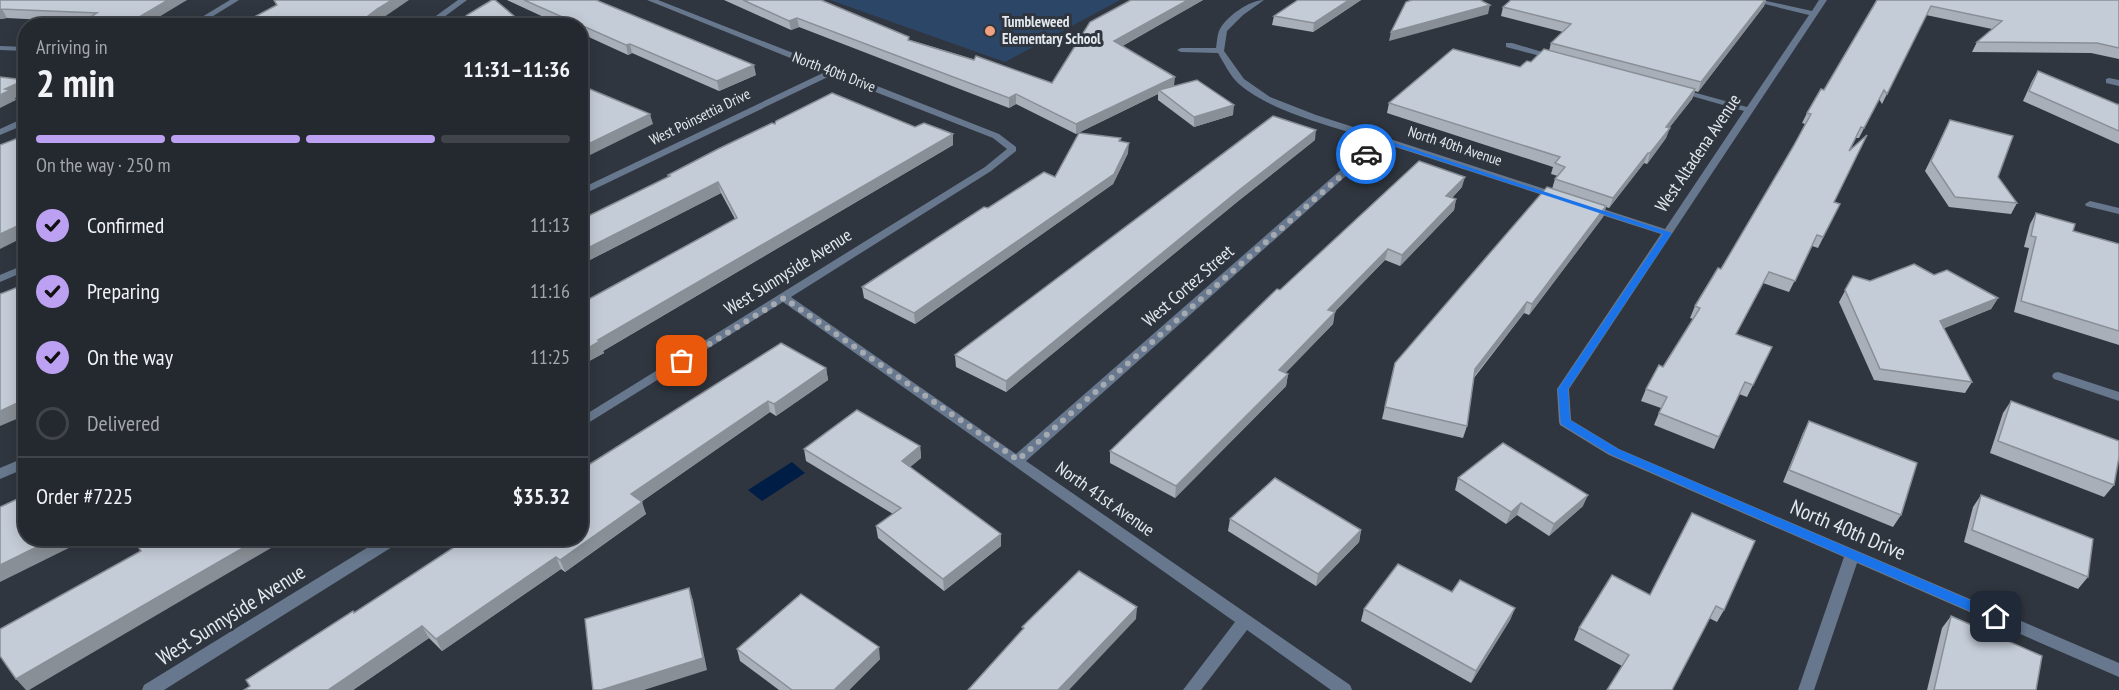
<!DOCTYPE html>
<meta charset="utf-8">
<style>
:root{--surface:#24282f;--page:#30343b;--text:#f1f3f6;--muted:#a3a6aa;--line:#41444b;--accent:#bca0f2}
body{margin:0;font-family:"PT Sans Narrow",sans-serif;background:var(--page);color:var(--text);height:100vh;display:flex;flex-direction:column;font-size:22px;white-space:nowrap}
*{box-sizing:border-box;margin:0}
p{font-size:20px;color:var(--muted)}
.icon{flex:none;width:33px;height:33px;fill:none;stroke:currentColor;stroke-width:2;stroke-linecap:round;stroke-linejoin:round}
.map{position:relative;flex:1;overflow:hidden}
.details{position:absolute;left:18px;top:18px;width:570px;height:528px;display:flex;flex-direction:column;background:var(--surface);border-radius:24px;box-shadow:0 3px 15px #0003,0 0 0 2px var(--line)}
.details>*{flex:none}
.pin{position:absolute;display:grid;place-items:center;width:51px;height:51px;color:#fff;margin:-26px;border-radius:12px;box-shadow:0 3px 9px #0006}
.courier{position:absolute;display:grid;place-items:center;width:60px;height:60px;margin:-30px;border:4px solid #1a73e8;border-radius:50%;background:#fff;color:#222;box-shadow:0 2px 8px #0007}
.summary em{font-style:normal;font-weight:700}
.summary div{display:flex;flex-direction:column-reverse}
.summary{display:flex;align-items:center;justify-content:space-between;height:102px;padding:0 18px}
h1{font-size:39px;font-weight:700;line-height:45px}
.bar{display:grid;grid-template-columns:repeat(4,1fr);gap:9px 6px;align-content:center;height:72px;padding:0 18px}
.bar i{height:8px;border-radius:4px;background:var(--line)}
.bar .selected{background:var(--accent)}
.bar p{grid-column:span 4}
.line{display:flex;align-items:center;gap:15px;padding:0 18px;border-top:2px solid var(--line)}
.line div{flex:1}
ol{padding:0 18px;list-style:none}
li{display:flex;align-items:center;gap:18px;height:66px}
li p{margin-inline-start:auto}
li .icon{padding:6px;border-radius:50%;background:var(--accent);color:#111;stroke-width:4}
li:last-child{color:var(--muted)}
li i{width:33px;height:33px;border:3px solid var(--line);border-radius:50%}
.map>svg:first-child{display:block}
.green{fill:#2c4667}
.water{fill:#001d46}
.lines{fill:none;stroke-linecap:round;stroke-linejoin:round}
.street{fill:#67788e;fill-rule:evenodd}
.wall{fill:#a9afb9}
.shaded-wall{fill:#898f96}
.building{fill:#c4ccd7;stroke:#898f96;stroke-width:1.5}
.route{fill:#1a73e8}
.done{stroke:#a5aab1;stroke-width:6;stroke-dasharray:0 10.8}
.poi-dot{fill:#f1a17d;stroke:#30363f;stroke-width:2}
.labels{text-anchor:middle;stroke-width:6;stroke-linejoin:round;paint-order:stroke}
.far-poi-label{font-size:15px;font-weight:bold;fill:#e4e9ee;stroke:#30363f;text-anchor:start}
.far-street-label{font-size:15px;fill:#e4e9ee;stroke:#30363f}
.street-label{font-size:18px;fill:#e4e9ee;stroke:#30363f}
.near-street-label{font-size:21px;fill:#e4e9ee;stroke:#30363f}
</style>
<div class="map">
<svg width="2119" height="690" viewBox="0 0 2119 690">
<rect width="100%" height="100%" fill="#30363f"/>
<!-- green -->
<path class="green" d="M830,0H1120L1005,62Z"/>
<!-- water -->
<path class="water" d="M792,462L805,473L762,501L748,490Z"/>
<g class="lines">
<!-- street -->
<g class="street">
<path d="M230,0H239L197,26H187Z"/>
<path d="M458,0H467L432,26H422Z"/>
<path d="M647,0H658L999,134L1016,147V151L991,171L791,297L1016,454L1375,140C1334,127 1271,112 1239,84C1230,76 1224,63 1218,53L1181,52L1177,50L1181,48H1216C1217,43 1217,34 1220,29C1227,16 1250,0 1264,0L1243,15L1227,31L1224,51L1244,79L1270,97L1316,115L1560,194V198H1552L1383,143L1026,461L1350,685L1352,690H1331L1247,630L1201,690H1183L1235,622L783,302L580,428V418L985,167L1007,149L993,138L832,75L580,196V189L825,72Z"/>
<path d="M1748,0H1762L1812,11L1819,0H1827L1569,389L1571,420L1619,449L2119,663V677L1857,563L1814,690H1798L1844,557L1609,455L1560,425L1559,422L1557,389L1661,234L1586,210L1585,208L1586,206H1594L1665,229L1744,111L1674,91L1678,88L1747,107L1809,15Z"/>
<path d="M1506,43H1512L1559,57L1552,59L1506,47Z"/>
<path d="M0,46L26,47V51L0,50Z"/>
<path d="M2109,78L2119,80V86L2106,83V79Z"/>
<path d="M26,117V124L0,135V129Z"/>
<path d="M2090,201L2119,208V214L2086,206L2085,204Z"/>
<path d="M26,264V271L0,282V275Z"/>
<path d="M2058,372L2119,392V401L2054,379L2052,376L2054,373Z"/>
<path d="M26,457V468L0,479V468Z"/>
<path d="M383,538H402L400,542L164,690H142L144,685Z"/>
</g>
</g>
<!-- wall -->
<g class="wall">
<path d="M0,0H187L83,22L7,18L0,19Z"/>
<path d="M507,0H596L756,75L719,91L632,53L628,55L580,33V26H563Z"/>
<path d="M724,0H821L910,40L1052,83L1131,0H1203L1122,46L1174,86L1233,115L1194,127L1158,100V94L1076,134L1016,104L1009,108L799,27L791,30Z"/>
<path d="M1298,0H1361L1313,32L1272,25L1274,16Z"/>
<path d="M1511,0H1766L1764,6L1698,92L1695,91L1692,99L1669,128L1666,138L1647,164L1644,163L1609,208L1606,207L1603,217L1529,315L1524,313L1474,378L1467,426L1463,438L1382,419L1395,363L1552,189L1555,179L1558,176L1551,174L1553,167L1387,113L1389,103L1520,67L1531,62L1549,51L1551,43L1563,32L1501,16L1503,7Z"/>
<path d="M1877,0H2119V59L2091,53L1972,52L1977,42L1992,29L1926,15L1882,104L1879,99L1859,138H1856L1850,150L1834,202L1840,204L1818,248L1812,246L1789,292L1763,283L1736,334L1772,347L1747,397L1739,394L1714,449L1654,425L1661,408L1641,401L1646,389L1663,367L1693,319L1690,318L1695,306L1721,269L1793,147L1805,124L1802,123L1807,113L1824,90Z"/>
<path d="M2038,71L2118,105L2119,103V144L2023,101L2032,81Z"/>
<path d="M1950,120L1998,177L2017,203L2011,214L1949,207L1925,171Z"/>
<path d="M775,124L915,127L953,145L603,351L604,353L580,366L735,219L721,193L580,265V220L668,177V175Z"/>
<path d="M1315,140L1237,202L1006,392L956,367L955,355Z"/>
<path d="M1121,141L1128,153L1113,184L915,324L864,298L862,287L988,208L1055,177Z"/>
<path d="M1462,187L1452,198L1456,199L1454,210L1400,266L1385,260L1334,312L1333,324L1285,373L1288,374L1286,386L1175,498L1110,463V451L1280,290Z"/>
<path d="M2036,213L2073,231L2119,244V345L2014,312L2029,248L2024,247L2030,224Z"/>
<path d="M1934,275L1998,298L1991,309L1944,328L1972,382L1965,393L1874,380L1839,302L1853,276L1870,281Z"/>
<path d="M826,368L828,380L776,416L770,412L641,502L646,514L565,572L561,569L442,651L429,638L353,690H244L250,686L246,680L590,464Z"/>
<path d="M2011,401L2114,485L2104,497L1990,453L2003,413Z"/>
<path d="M1809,421L1901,515L1893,527L1783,482L1803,433Z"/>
<path d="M920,446L921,458L910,467L1001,534V546L944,591L878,538L876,526L893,514L806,461L804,449Z"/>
<path d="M1458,478L1583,506L1549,536L1517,515L1506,524L1455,490Z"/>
<path d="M1981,495L2088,577L2078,589L1964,542L1973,507Z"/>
<path d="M1692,513L1724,610L1717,622L1709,618L1622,666L1574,640L1579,628L1650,595Z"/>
<path d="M1230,519L1361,530L1359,542L1316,586L1228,531Z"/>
<path d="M1452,592L1515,608L1510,620L1471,683L1361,621L1364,609Z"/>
<path d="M1951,616L2036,690H1927L1942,628Z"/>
<path d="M737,649L880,659L849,690H779L740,661Z"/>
</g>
<!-- shaded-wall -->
<g class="shaded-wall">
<path d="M168,0H187L144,26H124Z"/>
<path d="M392,0H409L371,26H355L377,9Z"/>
<path d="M1188,0H1203L1114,51V41Z"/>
<path d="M1349,0H1361L1313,32L1314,23Z"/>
<path d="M1765,0H1766L1764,6L1698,92L1701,82Z"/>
<path d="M1490,5L1488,14L1389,41L1391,32Z"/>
<path d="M0,9H2L7,18L0,19Z"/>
<path d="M797,18L799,27L791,30L789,21Z"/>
<path d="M630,44L632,53L628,55L626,45Z"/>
<path d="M754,65L756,75L719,91L717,81Z"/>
<path d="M1175,77L1174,86L1159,90L1158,94L1076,134V124Z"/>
<path d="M25,80L26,93L15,98L16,100L0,108V95L5,89Z"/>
<path d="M1695,89L1692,99L1662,137L1666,127Z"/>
<path d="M1016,94V104L1009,108V98Z"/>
<path d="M1234,105L1233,115L1194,127V117Z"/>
<path d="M650,114L653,124L580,160V148Z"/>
<path d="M1670,128L1666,138L1647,164L1650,153Z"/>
<path d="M1316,130L1315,140L1237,202L1006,392V381L1238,191Z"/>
<path d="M953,134V145L603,351L604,353L580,366V353L598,340Z"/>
<path d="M1129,143L1128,153L1113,184L915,324L914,313Z"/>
<path d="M1648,153L1644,163L1609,208L1613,198Z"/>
<path d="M1465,177L1462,187L1444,206L1446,196Z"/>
<path d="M718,182L721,193L580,265V252Z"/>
<path d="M1456,199L1454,210L1400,266L1402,255Z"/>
<path d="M1606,206L1603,217L1529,315L1532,304Z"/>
<path d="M26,222V236L0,249V234Z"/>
<path d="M1388,249L1385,260L1326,321L1328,310Z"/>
<path d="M1998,298L1991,309L1933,333L1940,321Z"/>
<path d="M1527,302L1524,313L1471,380L1475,369Z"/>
<path d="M1335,312L1333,324L1277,382L1279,370Z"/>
<path d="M826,368L828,380L776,416L774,404Z"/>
<path d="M1288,374L1286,386L1175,498L1176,486Z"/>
<path d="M26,399V415L0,426V411Z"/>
<path d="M768,401L770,412L635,506L631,494Z"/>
<path d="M920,446L921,458L903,473L902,461Z"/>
<path d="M1588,495L1583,506L1549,536L1554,524Z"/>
<path d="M642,502L646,514L565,572L560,560Z"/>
<path d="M1521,503L1517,515L1506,524L1511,512Z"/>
<path d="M1361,530L1359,542L1316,586L1318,574Z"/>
<path d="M1001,534V546L944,591L943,579Z"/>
<path d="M55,538H89L0,582V565Z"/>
<path d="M260,538H288L29,690H26L16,679Z"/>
<path d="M556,557L561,569L442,651L436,639Z"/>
<path d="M689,588L693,600L707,670L644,690H601Z"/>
<path d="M1137,607L1136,619L1069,690H1058Z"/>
<path d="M1515,608L1510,620L1471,683L1476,671Z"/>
<path d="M422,626L429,638L353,690H328Z"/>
<path d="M879,647L880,659L849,690H834Z"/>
</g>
<!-- building -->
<g class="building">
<path d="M0,0H168L124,26H76L97,13L0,9Z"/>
<path d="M274,0H392L377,9L355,26H237L277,5Z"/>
<path d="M492,0H495L526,26H455L467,15Z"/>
<path d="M524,0H596L754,65L717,81L630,44L626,45Z"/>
<path d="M743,0H821L909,37L908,40L974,60L976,56L1052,83L1090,22L1131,0H1188L1114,41L1175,77L1076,124L1016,94L1009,98L797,18L789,21Z"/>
<path d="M1298,0H1349L1314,23L1274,16Z"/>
<path d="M1412,0H1480L1490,5L1391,32L1406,2Z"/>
<path d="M1511,0H1765L1701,82L1551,43L1571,24L1503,7Z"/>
<path d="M1877,0H2119V48L2097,43L1977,42L2002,21L1931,6L1887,94L1884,90L1864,128L1861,127L1849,151L1867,135L1834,202L1840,204L1823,237L1817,235L1795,281L1769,272L1736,334L1772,347L1753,385L1745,382L1719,437L1659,413L1667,397L1646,389L1659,365L1663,367L1700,308L1695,306L1718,268L1721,269L1793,147L1811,114L1807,113L1821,89L1824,90Z"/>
<path d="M1453,49L1520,67L1527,61L1531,62L1544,49L1695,89L1666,127L1670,128L1650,153H1648L1613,198L1555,179L1565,167L1555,163L1560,157L1389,103Z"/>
<path d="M2038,71L2119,105V131L2029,91Z"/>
<path d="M0,77L25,80L5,89L10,90L0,95Z"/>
<path d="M1197,80L1234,105L1194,117L1159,90Z"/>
<path d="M580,85L650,114L580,148Z"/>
<path d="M832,93L915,127L924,123L953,134L598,340L600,341L580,353V304L737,218L718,182L580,252V220L670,176L668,175L718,149L772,123L775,124L776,121Z"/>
<path d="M1273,116L1316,130L1238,191L1006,381L955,355Z"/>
<path d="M1950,120L2013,136L1998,177L2017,203L1955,197L1931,161Z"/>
<path d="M1079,133L1121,138L1119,141L1129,143L1114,174L914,313L862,287L984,207L988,208L1044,172L1055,177Z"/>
<path d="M26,135V222L0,234V145Z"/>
<path d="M1419,161L1465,177L1446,196L1456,199L1402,255L1388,249L1328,310L1335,312L1279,370L1288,374L1176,486L1110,451L1277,289L1280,290Z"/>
<path d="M1547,187L1606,206L1532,304L1527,302L1475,369L1467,426L1385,407L1395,363Z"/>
<path d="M2036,213L2075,224L2073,231L2119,244V331L2021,301L2036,237L2031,236Z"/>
<path d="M1914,264L1934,275L1947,270L1998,298L1940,321L1972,382L1880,369L1845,290L1853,276L1870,281Z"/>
<path d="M26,284V399L0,411V294Z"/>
<path d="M781,343L826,368L774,404L768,401L631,494L642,502L560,560L556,557L436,639L422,626L328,690H244L250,686L246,680L353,611L354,613L468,538H580V465L586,461L590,464Z"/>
<path d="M2011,401L2119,441V457L2114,485L1998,441Z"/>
<path d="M857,410L920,446L902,461L1001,534L943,579L876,526L901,508L804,449Z"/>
<path d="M1809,421L1917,463L1901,515L1789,470Z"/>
<path d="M1503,443L1588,495L1554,524L1521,503L1511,512L1458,478Z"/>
<path d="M1275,478L1361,530L1318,574L1230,519Z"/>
<path d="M26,495V538H55L0,565V507Z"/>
<path d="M1981,495L2093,539L2088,577L1972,530Z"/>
<path d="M1692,513L1755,541L1724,610L1716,606L1672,690H1607L1629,655L1579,628L1612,575L1650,595Z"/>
<path d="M132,538H260L16,679L0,656V629L141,551Z"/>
<path d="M1398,564L1452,592L1460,580L1515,608L1476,671L1364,609Z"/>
<path d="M1079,571L1137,607L1058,690H968L1024,628L1022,627Z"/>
<path d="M689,588L703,658L601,690H593L585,619Z"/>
<path d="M801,594L879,647L834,690H792L737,649Z"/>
<path d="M1951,616L2042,656L2036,690H1934Z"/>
</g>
<!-- route -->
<path class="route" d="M1379,138L1672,233L1568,389L1570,420L1618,449L2000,613L2002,617L2000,620H1991L1610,454L1561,424L1558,389L1663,234L1383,142L1369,155H1363V152Z"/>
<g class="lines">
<!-- done -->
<path class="done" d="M682,361L784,298L1018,460L1366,154"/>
</g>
<!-- markers -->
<circle class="poi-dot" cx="990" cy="31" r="6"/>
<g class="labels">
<!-- far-poi labels -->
<g class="far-poi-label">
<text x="1002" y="27">Tumbleweed<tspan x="1002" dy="17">Elementary School</tspan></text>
</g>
<!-- far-street labels -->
<g class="far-street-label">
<text transform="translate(834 72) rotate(21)" y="5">North 40th Drive</text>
<text transform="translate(700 117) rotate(-26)" y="5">West Poinsettia Drive</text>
<text transform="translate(1455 146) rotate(18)" y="5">North 40th Avenue</text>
</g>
<!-- street labels -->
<g class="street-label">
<text transform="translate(1698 153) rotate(-56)" y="6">West Altadena Avenue</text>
<text transform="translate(788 272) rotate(-32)" y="6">West Sunnyside Avenue</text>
<text transform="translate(1188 286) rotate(-41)" y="6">West Cortez Street</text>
<text transform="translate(1105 499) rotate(35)" y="6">North 41st Avenue</text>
</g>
<!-- near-street labels -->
<g class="near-street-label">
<text transform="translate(1848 530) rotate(23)" y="7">North 40th Drive</text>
<text transform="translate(231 615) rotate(-32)" y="7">West Sunnyside Avenue</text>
</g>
</g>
</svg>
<div class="pin" style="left:682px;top:361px;background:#ea580c"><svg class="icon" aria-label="bag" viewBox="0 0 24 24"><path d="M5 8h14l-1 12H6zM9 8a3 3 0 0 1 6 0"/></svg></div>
<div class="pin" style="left:1996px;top:617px;background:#1f2937"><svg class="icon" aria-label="home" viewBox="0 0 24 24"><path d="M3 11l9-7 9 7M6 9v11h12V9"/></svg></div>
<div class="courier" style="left:1366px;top:154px"><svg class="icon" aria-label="car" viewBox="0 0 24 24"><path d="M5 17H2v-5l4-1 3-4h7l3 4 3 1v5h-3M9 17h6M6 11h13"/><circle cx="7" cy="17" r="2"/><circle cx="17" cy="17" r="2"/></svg></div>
<section class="details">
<div class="summary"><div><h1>2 min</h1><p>Arriving in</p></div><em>11:31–11:36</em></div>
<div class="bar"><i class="selected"></i><i class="selected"></i><i class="selected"></i><i></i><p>On the way · 250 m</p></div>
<ol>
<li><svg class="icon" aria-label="check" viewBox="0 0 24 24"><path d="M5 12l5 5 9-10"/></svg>Confirmed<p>11:13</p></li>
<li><svg class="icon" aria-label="check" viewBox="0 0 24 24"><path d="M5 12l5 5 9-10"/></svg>Preparing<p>11:16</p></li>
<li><svg class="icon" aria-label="check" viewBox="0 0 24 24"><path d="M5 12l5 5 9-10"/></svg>On the way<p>11:25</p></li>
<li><i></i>Delivered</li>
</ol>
<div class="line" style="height:78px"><div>Order #7225</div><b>$35.32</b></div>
</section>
</div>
